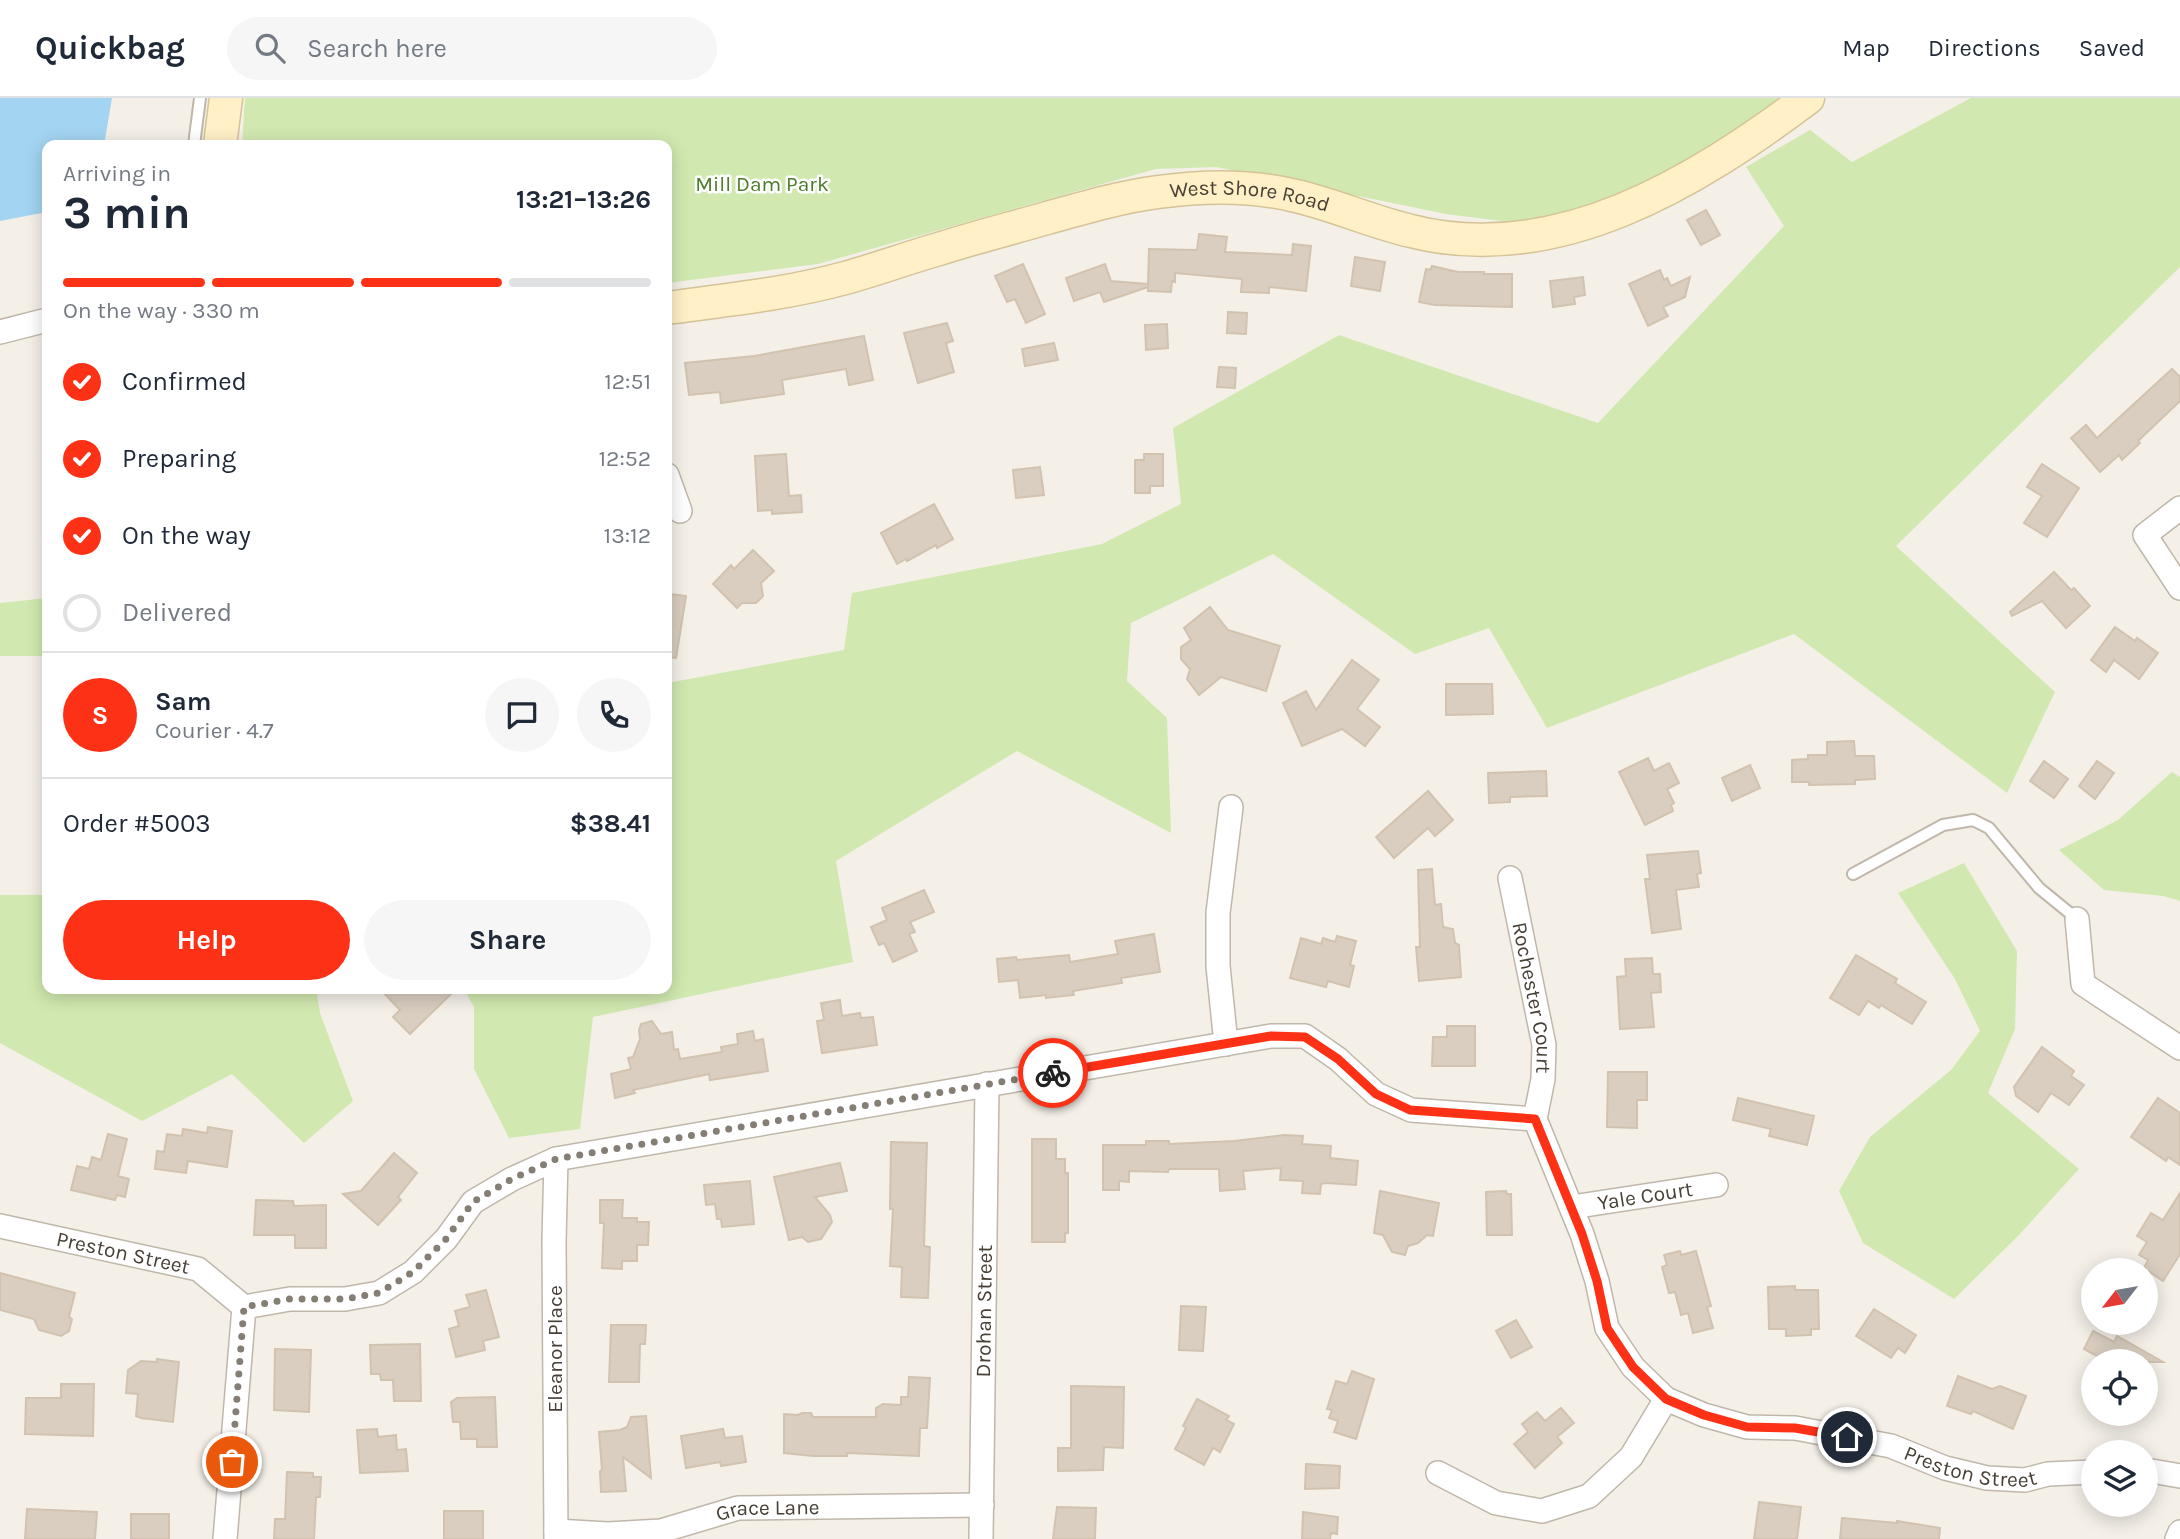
<!DOCTYPE html>
<meta charset="utf-8">
<style>
:root{--surface:#fff;--page:#f6f6f7;--text:#1f2937;--muted:#747a83;--line:#e0e1e3;--accent:#fd3116}
body{margin:0;font-family:Karla,sans-serif;background:var(--page);color:var(--text);height:100vh;display:flex;flex-direction:column;font-size:26px;white-space:nowrap}
*{box-sizing:border-box;margin:0}
p{font-size:23px;color:var(--muted)}
.icon{flex:none;width:38px;height:38px;fill:none;stroke:currentColor;stroke-width:2;stroke-linecap:round;stroke-linejoin:round}
.map{position:relative;flex:1;overflow:hidden}
.details{position:absolute;left:42px;top:42px;width:630px;height:854px;display:flex;flex-direction:column;background:var(--surface);border-radius:14px;box-shadow:0 4px 18px #0003}
.details>*{flex:none}
.needle{width:46px;rotate:239deg}
.controls{position:absolute;left:2081px;top:1160px;display:grid;gap:14px}
.controls a{display:grid;place-items:center;width:77px;height:77px;border-radius:50%;background:var(--surface);box-shadow:0 4px 18px #0003;font-size:35px}
.pin{position:absolute;display:grid;place-items:center;width:60px;height:60px;color:#fff;margin:-30px;border:4px solid #fff;border-radius:50%;box-shadow:0 2px 7px #0007}
.courier{position:absolute;display:grid;place-items:center;width:70px;height:70px;margin:-35px;border:5px solid #fd3116;border-radius:50%;background:#fff;color:#222;box-shadow:0 2px 9px #0007}
.overview em{font-style:normal;font-weight:700}
.overview div{display:flex;flex-direction:column-reverse}
.overview{display:flex;align-items:center;justify-content:space-between;height:119px;padding:0 21px}
h1{font-size:46px;font-weight:700;line-height:52px}
.bar{display:grid;grid-template-columns:repeat(4,1fr);gap:10px 7px;align-content:center;height:84px;padding:0 21px}
.bar i{height:9px;border-radius:5px;background:var(--line)}
.bar .active{background:var(--accent)}
.bar p{grid-column:span 4}
.line{display:flex;align-items:center;gap:18px;padding:0 21px;border-top:2px solid var(--line)}
.line div{flex:1}
.round{display:grid;place-items:center;flex:none;width:74px;height:74px;border-radius:37px;background:var(--page)}
ol{padding:0 21px;list-style:none}
li{display:flex;align-items:center;gap:21px;height:77px}
li p{margin-inline-start:auto}
li .icon{padding:7px;border-radius:50%;background:var(--accent);color:#fff;stroke-width:4}
li:last-child{color:var(--muted)}
li i{width:38px;height:38px;border:4px solid var(--line);border-radius:50%}
.cta{display:flex;gap:14px;margin-top:auto;padding:14px 21px}
.cta a{flex:1;height:80px;border-radius:42px;background:var(--accent);color:#fff;font-size:28px;font-weight:700;line-height:80px;text-align:center}
.cta a+a{background:var(--page);color:var(--text)}
header{display:flex;align-items:center;gap:42px;box-sizing:border-box;height:98px;padding:0 35px;background:var(--surface);border-bottom:2px solid var(--line)}
header strong{font-size:33px}
nav{display:flex;gap:38px;margin-inline-start:auto;font-size:24px}
.search{width:490px;height:63px;background:var(--page);display:flex;align-items:center;gap:18px;box-sizing:border-box;padding:0 24px;border-radius:38px;color:var(--muted);font-size:26px}
.map>svg:first-child{display:block}
.green{fill:#d1e9b0}
.water{fill:#a3d4f1}
.building{fill:#d9cec0;stroke:#d1c3b0;stroke-width:2}
.lines{fill:none;stroke-linecap:round;stroke-linejoin:round}
.lane-casing{stroke:#c0b7aa;stroke-width:14}
.street-casing{stroke:#c0b7aa;stroke-width:26}
.secondary-casing{stroke:#d5c397;stroke-width:35}
.lane{stroke:#fff;stroke-width:10}
.street{stroke:#fff;stroke-width:23}
.secondary{stroke:#fff0c7;stroke-width:32}
.done{stroke:#847e74;stroke-width:7;stroke-dasharray:0 12.6}
.route{stroke:#fd3116;stroke-width:9}
.labels{text-anchor:middle;stroke-width:5;stroke-linejoin:round;paint-order:stroke}
.park-label{font-size:21px;fill:#4a7b28;stroke:#fff}
.street-label{font-size:21px;fill:#484036;stroke:#fff}
</style>
<header>
<strong>Quickbag</strong>
<div class="search"><svg class="icon" aria-label="search" viewBox="0 0 24 24"><circle cx="10" cy="10" r="6"/><path d="M15 15l6 6"/></svg>Search here</div>
<nav><a>Map</a><a>Directions</a><a>Saved</a></nav>
</header>
<div class="map">
<svg width="2180" height="1441" viewBox="0 0 2180 1441">
<rect width="100%" height="100%" fill="#f4f0e8"/>
<!-- green -->
<g class="green">
<path d="M245,0H1780L1762,14L1646,88L1525,126L1446,116L1216,69L1156,71L818,166L667,185V47H242Z"/>
<path d="M1971,0H2180V169L1896,448L2055,594L2007,695L1794,536L1547,630L1489,530L1415,556L1273,456L1131,525L1127,583L1167,620L1171,735L1017,653L836,763L853,864L593,919L580,1031L509,1040L474,971V909L464,891H667V585L844,552L852,495L1102,446L1181,406L1173,330L1339,237L1598,325L1784,128L1746,69L1810,32L1852,64Z"/>
<path d="M47,500V556L42,558H0V505Z"/>
<path d="M2172,674L2180,679V803L2163,798L2104,792L2059,752L2118,722Z"/>
<path d="M1964,765L2017,853L2015,931L1988,995L2079,1071L2018,1138L1954,1201L1863,1145L1839,1093L1870,1039L1951,972L1980,933L1955,881L1898,795Z"/>
<path d="M0,797H47V891H316L320,915L353,1003L304,1045L232,976L142,1023L0,945Z"/>
</g>
<!-- water -->
<path class="water" d="M0,0H112L104,47H47V114L0,123Z"/>
<!-- building -->
<g class="building">
<path d="M1706,112L1720,137L1701,147L1687,122Z"/>
<path d="M1199,136L1227,139L1225,154L1292,157L1293,146L1311,148L1306,193L1269,189V195L1241,194L1242,181L1175,175V184L1172,183L1171,194L1148,193V189L1104,204L1100,194L1074,203L1066,180L1105,166L1111,183L1148,186L1149,151L1197,152Z"/>
<path d="M1355,159L1385,164L1380,193L1351,188Z"/>
<path d="M1023,166L1045,216L1026,225L1015,201L1007,204L995,178Z"/>
<path d="M1432,168L1458,174H1484V176H1512V209L1435,207L1419,204L1426,171L1430,172Z"/>
<path d="M1660,172L1664,182L1667,180L1671,188L1690,179L1685,199L1663,209L1668,218L1648,228L1629,186Z"/>
<path d="M1583,179L1585,197L1574,199L1575,206L1553,209L1550,183Z"/>
<path d="M1228,214L1247,215L1246,236L1227,235Z"/>
<path d="M947,225L953,243L946,245L954,274L918,285L904,235Z"/>
<path d="M1167,226L1168,250L1146,252L1145,227Z"/>
<path d="M864,238L873,282L849,287L846,271L782,282L784,296L721,305L720,294L689,297L685,265L754,258Z"/>
<path d="M1054,245L1058,262L1025,268L1022,251Z"/>
<path d="M1219,269L1236,270L1235,290L1217,289Z"/>
<path d="M2172,271L2180,279V303L2138,343L2140,345L2122,362L2119,357L2100,374L2071,340L2086,327L2097,340Z"/>
<path d="M786,356L789,398L801,397L802,414L772,416V412L758,413L755,358Z"/>
<path d="M1144,356H1163V388H1150V395H1135V362H1144Z"/>
<path d="M2042,366L2079,390L2047,439L2024,425L2042,398L2027,389Z"/>
<path d="M1040,369L1044,397L1016,400L1013,372Z"/>
<path d="M934,406L953,441L937,450L936,447L907,463L906,461L897,466L881,435Z"/>
<path d="M753,452L774,473L761,485L763,498L756,505H742L737,510L713,486L731,467L734,471Z"/>
<path d="M2054,474L2071,492L2074,490L2090,508L2066,530L2042,503L2012,518L2010,514Z"/>
<path d="M670,496L686,498L676,560L667,559V499L670,500Z"/>
<path d="M1210,509L1228,532L1280,548L1266,593L1221,579L1199,597L1187,581L1190,571L1181,561V549L1191,542L1184,530Z"/>
<path d="M2115,529L2135,543L2137,540L2158,555L2139,581L2114,562L2106,574L2091,562Z"/>
<path d="M1352,562L1379,582L1357,611L1380,629L1365,648L1342,631L1302,648L1283,605L1306,593L1316,612Z"/>
<path d="M1446,586H1492L1493,616L1446,617Z"/>
<path d="M1854,643L1855,658H1874L1875,681L1855,682V686L1809,687V684H1792V662L1808,661V657H1827V644Z"/>
<path d="M1648,660L1654,673L1669,665L1679,685L1667,691L1674,705L1671,707L1673,713L1645,727L1619,674Z"/>
<path d="M2044,663L2068,681L2054,700L2030,683Z"/>
<path d="M2097,663L2114,675L2095,701L2079,688Z"/>
<path d="M1750,667L1760,690L1732,703L1722,680Z"/>
<path d="M1546,673L1547,698L1510,699V704L1489,705L1488,675Z"/>
<path d="M1428,693L1453,722L1435,738L1428,730L1394,760L1376,739Z"/>
<path d="M1698,753L1701,775L1697,776L1699,789L1676,792L1681,831L1652,835L1645,781H1650L1647,757Z"/>
<path d="M1432,771L1435,807L1441,806L1443,829L1453,831L1455,845L1459,847L1461,879L1419,883L1416,849H1420L1418,772Z"/>
<path d="M924,792L934,814L910,824L915,834L909,836L917,853L893,864L884,845L879,847L871,829L887,822L882,810Z"/>
<path d="M1154,836L1160,874L1121,880L1122,885L1073,893L1074,897L1046,900V897L1020,900L1018,882L999,884L997,861L1016,859L1017,862L1069,857L1070,864L1118,856L1115,843Z"/>
<path d="M1337,838L1356,843L1350,867L1354,868L1349,889L1328,883L1326,889L1290,880L1301,840L1321,846L1323,840L1335,844Z"/>
<path d="M1856,857L1897,881L1895,885L1926,904L1912,926L1881,907L1879,910L1868,903L1859,917L1830,900Z"/>
<path d="M1652,860L1653,876H1660L1661,894L1651,895L1654,929L1620,931L1617,879L1626,878L1625,861Z"/>
<path d="M380,891H456L410,936L393,919L400,912Z"/>
<path d="M840,902L842,918L860,915L861,920L873,919L877,947L822,955L817,923L824,922L821,905Z"/>
<path d="M652,923L661,936L672,934L674,952L678,951L680,961L722,954L721,949L738,946L737,936L753,933L755,943L763,941L768,973L710,982L709,976L633,992L635,995L615,1000L611,976L631,971L628,960L633,959L640,941L639,932L641,926Z"/>
<path d="M1447,928H1475V968H1432L1433,939H1447Z"/>
<path d="M2042,949L2074,973L2071,978L2084,987L2069,1007L2051,995L2038,1014L2016,998L2014,989Z"/>
<path d="M1608,974H1647V1002H1637V1030L1607,1029Z"/>
<path d="M1738,1000L1814,1018L1807,1047L1769,1038L1771,1031L1733,1022Z"/>
<path d="M2158,1000L2180,1015V1067L2168,1059L2166,1063L2131,1039Z"/>
<path d="M208,1029L232,1033L227,1069L188,1063L186,1075L155,1071L157,1053L164,1054L167,1036L182,1038L183,1031L207,1035Z"/>
<path d="M108,1036L127,1041L118,1078L129,1081L125,1099L117,1097L115,1102L71,1092L77,1068L89,1071L92,1059L101,1062Z"/>
<path d="M1284,1037L1303,1038L1302,1046L1331,1048L1330,1060L1358,1063L1356,1087L1326,1085L1321,1086L1320,1096L1302,1095L1303,1083L1280,1082L1281,1070L1243,1073L1245,1091L1220,1093L1219,1071H1169L1168,1074L1129,1073V1084L1119,1083V1092H1103V1047H1146V1043H1169V1046L1234,1043Z"/>
<path d="M1032,1041H1056V1061H1065V1075H1068V1135H1065V1144H1032Z"/>
<path d="M891,1044L927,1045L924,1148L930,1149L928,1200L901,1199L902,1169L890,1168L893,1111H890Z"/>
<path d="M394,1055L417,1075L398,1099L401,1102L378,1127L343,1096L361,1093Z"/>
<path d="M840,1065L847,1093L815,1099L830,1117L832,1124L821,1141L808,1144L802,1139L789,1142L774,1079Z"/>
<path d="M750,1083L754,1126L722,1129L721,1121H717L715,1106L706,1107L704,1087Z"/>
<path d="M1380,1093L1439,1105L1433,1138L1427,1137L1418,1145L1408,1148L1405,1157L1392,1154L1383,1137L1374,1135Z"/>
<path d="M1506,1093L1507,1096H1511L1512,1137H1487L1486,1094Z"/>
<path d="M2180,1095V1156L2163,1183L2144,1170L2148,1162L2139,1157L2147,1144L2137,1138L2151,1115L2163,1122Z"/>
<path d="M256,1102L293,1103L294,1108L326,1107V1150H295V1137H254Z"/>
<path d="M600,1102H623L622,1120H637V1124H649L648,1147H637V1163H622V1171L602,1170L604,1125H600Z"/>
<path d="M1680,1153L1681,1157L1696,1153L1711,1208L1707,1209L1713,1230L1693,1235L1688,1215L1681,1217L1675,1194L1669,1195L1662,1169L1667,1167L1664,1157Z"/>
<path d="M0,1175L75,1195L69,1219L72,1221L69,1233L61,1238L39,1232L34,1221L0,1212Z"/>
<path d="M1795,1188V1192H1818L1819,1231H1811V1237L1786,1238V1231H1769L1768,1189Z"/>
<path d="M486,1192L499,1239L483,1243L485,1252L456,1259L449,1231L459,1228L455,1213L470,1209L466,1197Z"/>
<path d="M1181,1208L1206,1209L1203,1253L1179,1252Z"/>
<path d="M1874,1211L1916,1237L1905,1255L1898,1250L1891,1260L1856,1238Z"/>
<path d="M1516,1222L1532,1249L1511,1260L1496,1233Z"/>
<path d="M611,1227H646L645,1246H640L639,1284H609Z"/>
<path d="M2093,1233L2114,1244L2117,1238L2163,1264H2108L2084,1251Z"/>
<path d="M420,1246L421,1303H394L393,1282H381L380,1276H371L370,1247Z"/>
<path d="M275,1251L311,1252L309,1314L274,1312Z"/>
<path d="M157,1261L179,1264L173,1324L141,1320L136,1318L138,1296L126,1295L128,1272L141,1263L157,1264Z"/>
<path d="M1352,1273L1374,1281L1356,1341L1334,1334L1338,1323L1329,1320L1332,1312L1327,1311L1336,1283L1347,1286Z"/>
<path d="M1958,1278L1992,1291L2000,1288L2026,1298L2013,1331L1973,1313L1971,1316L1947,1308Z"/>
<path d="M909,1279L930,1280L927,1330H920L919,1358L847,1355V1358H813L784,1355V1316L798,1317L802,1315H811L813,1319H876V1310L883,1306L901,1307V1299H908Z"/>
<path d="M61,1286H94L93,1338L25,1336L26,1300H61Z"/>
<path d="M1071,1288L1124,1289L1123,1350L1104,1349L1103,1372L1058,1373V1350H1071Z"/>
<path d="M495,1299L497,1349H477V1341H461L460,1324H453L451,1304L457,1300Z"/>
<path d="M1197,1301L1229,1318L1226,1322L1234,1326L1220,1354L1213,1350L1204,1367L1175,1351L1186,1330L1183,1328Z"/>
<path d="M1561,1310L1574,1325L1557,1339L1562,1345L1535,1370L1514,1346L1528,1334L1522,1326L1537,1314L1545,1323Z"/>
<path d="M646,1318L651,1380L623,1359L626,1393L601,1394L600,1373L602,1372L599,1334L620,1332L627,1329L631,1319Z"/>
<path d="M377,1331L378,1339L396,1337L397,1352L406,1351L408,1373L360,1375L357,1332Z"/>
<path d="M723,1331L725,1340L742,1338L746,1364L721,1368L720,1364L686,1370L681,1338Z"/>
<path d="M1306,1366L1340,1368L1339,1390L1305,1391Z"/>
<path d="M287,1374L313,1375V1379H321L320,1399H316L314,1441H274L275,1421H285Z"/>
<path d="M1759,1404L1801,1409L1797,1441H1754Z"/>
<path d="M1057,1409L1096,1410L1095,1441H1053Z"/>
<path d="M27,1411L97,1414L95,1441H25Z"/>
<rect x="444" y="1413" width="39" height="28"/>
<path d="M1303,1414L1338,1419L1337,1436L1331,1435L1330,1441H1302Z"/>
<rect x="131" y="1416" width="38" height="25"/>
<path d="M1842,1420L1897,1425V1423L1940,1430L1939,1441H1840Z"/>
</g>
<g class="lines">
<defs>
<g id="lane">
<path d="M194,47L200,0"/>
<path d="M1853,776L1943,727L1973,722L1989,730L2039,790L2077,821"/>
</g>
<g id="street">
<path d="M0,234L47,222"/>
<path d="M667,377L680,413"/>
<path d="M2180,410L2145,437L2180,490"/>
<path id="s1" d="M1510,780L1544,947L1543,981L1535,1021"/>
<path d="M2077,821L2083,886L2180,950"/>
<path d="M1226,946L1218,868V815L1231,709"/>
<path id="s2" d="M1572,1109L1716,1087"/>
<path id="s3" d="M0,1128L198,1171L244,1209L290,1201H345L379,1195L413,1174L446,1141L473,1104L512,1081L556,1061L1271,938H1305L1338,961L1376,996L1411,1012L1535,1021L1582,1136L1597,1183L1607,1230L1633,1269L1666,1301L1704,1317L1747,1329L1795,1330L1891,1348L1945,1370L1987,1380L2025,1382L2048,1376L2093,1374"/>
<path d="M2146,1372L2180,1378"/>
<path d="M1438,1375L1496,1405L1542,1413L1589,1398L1631,1359L1666,1301"/>
<path id="s4" d="M556,1433L608,1436L661,1433L738,1410L982,1407"/>
<path d="M225,1441L244,1209"/>
<path d="M556,1441L554,1143L556,1061"/>
<path id="s5" d="M981,1441L987,986"/>
<path d="M2177,1441L2180,1434"/>
</g>
<g id="secondary">
<path d="M220,47L226,0"/>
<path id="s6" d="M667,210C726,202 787,196 845,180C878,171 910,159 942,150C977,139 1012,130 1047,120C1083,110 1120,99 1158,94C1202,88 1252,87 1296,98C1335,107 1372,124 1411,133C1557,170 1696,84 1808,0"/>
</g>
</defs>
<!-- lane casing -->
<use href="#lane" class="lane-casing"/>
<!-- street casing -->
<use href="#street" class="street-casing"/>
<!-- secondary casing -->
<use href="#secondary" class="secondary-casing"/>
<!-- lane -->
<use href="#lane" class="lane"/>
<!-- street -->
<use href="#street" class="street"/>
<!-- secondary -->
<use href="#secondary" class="secondary"/>
</g>
<g class="lines">
<!-- done -->
<path class="done" d="M232,1364L244,1209L290,1201H345L379,1195L413,1174L446,1141L473,1104L512,1081L556,1061L1053,975"/>
<!-- route -->
<path class="route" d="M1053,975L1271,938L1305,939L1338,961L1376,996L1410,1012L1535,1021L1582,1136L1597,1183L1607,1230L1633,1269L1666,1301L1704,1317L1747,1329L1795,1330L1847,1339"/>
</g>
<g class="labels">
<!-- park labels -->
<g class="park-label">
<text x="762" y="93">Mill Dam Park</text>
</g>
<!-- street labels -->
<g class="street-label">
<text dy="7" stroke="none"><textPath href="#s6" startOffset="598">West Shore Road</textPath></text>
<text dy="7" stroke="none"><textPath href="#s1" startOffset="122">Rochester Court</textPath></text>
<text dy="7" stroke="none"><textPath href="#s2" startOffset="74">Yale Court</textPath></text>
<text dy="7" stroke="none"><textPath href="#s3" startOffset="126">Preston Street</textPath></text>
<text dy="7" stroke="none"><textPath href="#s5" startOffset="228">Drohan Street</textPath></text>
<text transform="translate(555 1251) rotate(-90)" y="7">Eleanor Place</text>
<text dy="7" stroke="none"><textPath href="#s3" startOffset="2268">Preston Street</textPath></text>
<text dy="7" stroke="none"><textPath href="#s4" startOffset="215">Grace Lane</textPath></text>
</g>
</g>
</svg>
<div class="controls">
<a><svg class="needle" viewBox="-14 -14 28 28"><path d="M0-13l5 13h-10z" fill="#e53935"/><path d="M0 13l5-13h-10z" fill="#747a83"/></svg></a>
<a><svg class="icon" aria-label="locate" viewBox="0 0 24 24"><circle cx="12" cy="12" r="6"/><path d="M12 2v4M12 18v4M2 12h4M18 12h4"/></svg></a>
<a><svg class="icon" aria-label="layers" viewBox="0 0 24 24"><path d="M12 4l9 5-9 5-9-5zM3 14l9 5 9-5"/></svg></a>
</div>
<div class="pin" style="left:232px;top:1364px;background:#ea580c"><svg class="icon" aria-label="bag" viewBox="0 0 24 24"><path d="M5 8h14l-1 12H6zM9 8a3 3 0 0 1 6 0"/></svg></div>
<div class="pin" style="left:1847px;top:1339px;background:#1f2937"><svg class="icon" aria-label="home" viewBox="0 0 24 24"><path d="M3 11l9-7 9 7M6 9v11h12V9"/></svg></div>
<div class="courier" style="left:1053px;top:975px"><svg class="icon" aria-label="bike" viewBox="0 0 24 24"><circle cx="6" cy="16" r="4"/><circle cx="18" cy="16" r="4"/><path d="M6 16l4-8h5l3 8M10 8l3 8H6M13 5h3"/></svg></div>
<section class="details">
<div class="overview"><div><h1>3 min</h1><p>Arriving in</p></div><em>13:21–13:26</em></div>
<div class="bar"><i class="active"></i><i class="active"></i><i class="active"></i><i></i><p>On the way · 330 m</p></div>
<ol>
<li><svg class="icon" aria-label="check" viewBox="0 0 24 24"><path d="M5 12l5 5 9-10"/></svg>Confirmed<p>12:51</p></li>
<li><svg class="icon" aria-label="check" viewBox="0 0 24 24"><path d="M5 12l5 5 9-10"/></svg>Preparing<p>12:52</p></li>
<li><svg class="icon" aria-label="check" viewBox="0 0 24 24"><path d="M5 12l5 5 9-10"/></svg>On the way<p>13:12</p></li>
<li><i></i>Delivered</li>
</ol>
<div class="line" style="height:126px"><b class="round" style="background:var(--accent);color:#fff">S</b><div><b>Sam</b><p>Courier · 4.7</p></div><a class="round"><svg class="icon" aria-label="chat" viewBox="0 0 24 24"><path d="M4 5h16v11H9l-5 4z"/></svg></a><a class="round"><svg class="icon" aria-label="phone" viewBox="0 0 24 24"><path d="M5 4h4l2 5-3 2q2 4 5 5l2-3 5 2v4C11 20 4 13 5 4z"/></svg></a></div>
<div class="line" style="height:91px"><div>Order #5003</div><b>$38.41</b></div>
<div class="cta"><a>Help</a><a>Share</a></div>
</section>
</div>
